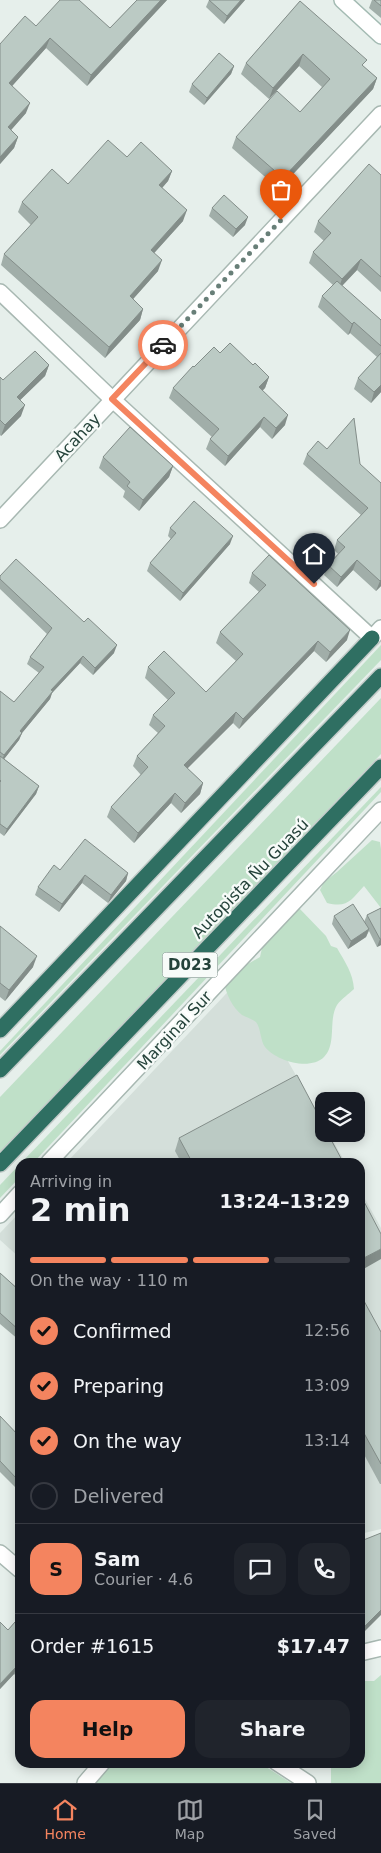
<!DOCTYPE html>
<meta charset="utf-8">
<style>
:root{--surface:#171b24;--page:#20242c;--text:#f1f3f6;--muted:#9ea1a6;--line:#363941;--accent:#f4845f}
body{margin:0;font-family:"DejaVu Sans",sans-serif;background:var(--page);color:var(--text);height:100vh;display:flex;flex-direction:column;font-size:19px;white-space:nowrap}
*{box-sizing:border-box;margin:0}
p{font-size:16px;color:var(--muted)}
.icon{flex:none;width:28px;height:28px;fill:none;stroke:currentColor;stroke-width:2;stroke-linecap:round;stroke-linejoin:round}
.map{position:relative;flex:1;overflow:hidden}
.side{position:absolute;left:15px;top:1158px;width:350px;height:610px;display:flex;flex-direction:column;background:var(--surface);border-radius:15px;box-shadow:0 2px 12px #0003}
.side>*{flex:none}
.fabs{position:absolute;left:315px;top:1092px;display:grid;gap:10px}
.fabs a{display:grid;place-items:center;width:50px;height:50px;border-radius:10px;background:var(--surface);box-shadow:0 2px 12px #0003;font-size:25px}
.pin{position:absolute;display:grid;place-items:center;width:42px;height:42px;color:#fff;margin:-51px -21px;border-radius:50% 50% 50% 0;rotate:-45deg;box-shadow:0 0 5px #0007}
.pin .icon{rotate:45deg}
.courier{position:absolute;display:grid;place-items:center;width:50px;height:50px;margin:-25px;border:4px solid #f4845f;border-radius:50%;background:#fff;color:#222;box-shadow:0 1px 6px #0007}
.head em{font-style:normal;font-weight:700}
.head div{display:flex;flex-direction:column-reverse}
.head{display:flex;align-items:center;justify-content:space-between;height:85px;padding:0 15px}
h1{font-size:32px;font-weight:700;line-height:38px}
.bar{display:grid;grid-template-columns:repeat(4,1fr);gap:8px 5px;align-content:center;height:60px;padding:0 15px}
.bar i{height:6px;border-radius:4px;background:var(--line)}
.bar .on{background:var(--accent)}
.bar p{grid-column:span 4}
.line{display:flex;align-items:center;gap:12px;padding:0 15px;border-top:1px solid var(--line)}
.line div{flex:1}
.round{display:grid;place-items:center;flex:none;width:52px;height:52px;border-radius:15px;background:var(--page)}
ol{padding:0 15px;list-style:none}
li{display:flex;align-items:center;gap:15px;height:55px}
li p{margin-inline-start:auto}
li .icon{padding:5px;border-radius:50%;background:var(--accent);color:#111;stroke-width:4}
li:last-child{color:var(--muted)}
li i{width:28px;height:28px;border:2px solid var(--line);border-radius:50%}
.primary-button{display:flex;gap:10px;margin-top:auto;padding:10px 15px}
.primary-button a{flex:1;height:58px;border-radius:15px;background:var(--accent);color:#111;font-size:20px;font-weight:700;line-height:58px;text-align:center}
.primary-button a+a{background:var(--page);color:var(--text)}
.tabs{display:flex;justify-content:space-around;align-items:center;height:70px;border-top:1px solid var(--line);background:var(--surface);font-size:14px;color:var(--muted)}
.tabs a{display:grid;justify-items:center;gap:2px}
.tabs .on{color:var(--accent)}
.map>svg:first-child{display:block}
.built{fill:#d4dfda}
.green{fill:#bfe0c8}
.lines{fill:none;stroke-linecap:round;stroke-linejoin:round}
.street-casing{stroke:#a8b8b2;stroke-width:18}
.secondary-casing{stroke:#a4bbb3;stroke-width:18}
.highway-casing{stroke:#c2cac8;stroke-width:18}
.street{stroke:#fff;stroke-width:15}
.secondary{stroke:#fff;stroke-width:15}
.highway{stroke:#2f6f62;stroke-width:15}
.wall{fill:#a1aea9}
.shaded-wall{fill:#838d89}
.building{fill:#bbcac4;stroke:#838d89}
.done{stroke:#687f78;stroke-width:5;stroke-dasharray:0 9}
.route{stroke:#f4845f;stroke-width:6}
.labels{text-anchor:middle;stroke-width:4.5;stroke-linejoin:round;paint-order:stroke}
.shield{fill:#f7fbf9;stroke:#637a73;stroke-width:1}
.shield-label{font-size:15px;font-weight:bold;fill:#24423a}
.street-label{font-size:16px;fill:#24423a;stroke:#f7fbf9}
</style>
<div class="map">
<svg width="381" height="1783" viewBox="0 0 381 1783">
<rect width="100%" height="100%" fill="#e6efeb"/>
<!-- built -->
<g class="built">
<path d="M241,978L324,1125V1134H329L345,1162H67Z"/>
<path d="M360,1190L381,1228V1529L360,1534Z"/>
<path d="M20,1212V1258L0,1240V1233Z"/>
</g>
<!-- green -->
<g class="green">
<path d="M381,645V660L0,1055V1051Z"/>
<path d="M381,698V754L0,1153V1097Z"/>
<path d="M381,787V792L34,1162H22Z"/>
<path d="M372,840L380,842L381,849V908L364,886C351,900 348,908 327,903L320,890L324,882L337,872Z"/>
<path d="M299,908L326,936L331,946L337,948C345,962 353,973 354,989C348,995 342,998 337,1005C328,1020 337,1044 324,1057C310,1071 276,1061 265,1047C260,1040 261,1028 256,1022C252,1019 246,1017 242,1015C232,1007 226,994 224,982L234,972L260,957L262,948L260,941Z"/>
<path d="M20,1164V1177L0,1198V1185Z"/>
<path d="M381,1675V1783H331V1763L360,1762V1681H374Z"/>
<path d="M109,1762L260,1763L291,1783H90Z"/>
</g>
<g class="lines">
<defs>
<g id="street">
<path d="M0,292L112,399L372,638L381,628"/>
<path d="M0,520L381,114"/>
<path d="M49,1162L381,810"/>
<path d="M0,1215L20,1193"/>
<path d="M0,1553L20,1570"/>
<path d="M360,1653L381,1648"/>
<path d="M276,1762L308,1783"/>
<path d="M85,1783L103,1762"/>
</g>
<path id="secondary" d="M342,0L381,36"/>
<g id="highway">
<path d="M0,1030L372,638"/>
<path d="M0,1070L381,676"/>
<path d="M0,1164L381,767"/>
</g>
</defs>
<!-- street casing -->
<use href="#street" class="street-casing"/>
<!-- secondary casing -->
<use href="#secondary" class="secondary-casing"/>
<!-- highway casing -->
<use href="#highway" class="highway-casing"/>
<!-- street -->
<use href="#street" class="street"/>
<!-- secondary -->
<use href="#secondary" class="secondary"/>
<!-- highway -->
<use href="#highway" class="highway"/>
</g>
<!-- wall -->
<g class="wall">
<path d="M137,0H167L87,86L46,48L12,86L26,113L11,130L18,137L14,148L0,164V44L36,26L110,28Z"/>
<path d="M209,0H245L224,24L206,7Z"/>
<path d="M372,0H381V18L369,8Z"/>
<path d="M300,1L364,67L377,78L373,89L279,189L232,148L236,137L300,112L322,87L299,66L269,99L241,74L246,63Z"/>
<path d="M234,66L231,74L204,105L189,92L192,84Z"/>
<path d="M127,157L172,171L168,181L162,188L183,221L154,253L158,271L133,299L143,309L140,320L105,358L1,265L4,254L31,225L18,212L22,202L68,184Z"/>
<path d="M381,175V292L357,270L342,286L381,320V392L371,403L354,389L358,378L377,357L350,333L348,335L318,307L322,296L333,285L309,263L313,252L324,241L314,232L318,221Z"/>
<path d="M212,208L245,225L233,237L209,216Z"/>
<path d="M220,353L253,365L269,377L265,388L262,391L285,425L272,439L260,427L225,466L206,449L210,439L212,437L169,398L173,388Z"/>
<path d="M49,365L45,376L20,400L21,416L1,436L0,435V377L3,380Z"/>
<path d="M327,449L360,464L381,586L376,591L353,570L337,587L324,575L328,565L338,554L334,550L337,540L361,515L303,464L307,454Z"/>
<path d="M103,457L173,466L169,477L139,511L123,497L125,491L99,468Z"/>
<path d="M170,528L230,544L180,601L147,571L150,563L171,539L168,536Z"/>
<path d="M252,573L347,640L326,662L314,651L239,729L233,723L187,768L203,783L200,794L181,813L171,803L134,843L107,817L111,807L141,775L133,766L137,756L158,733L149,725L153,715L168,700L145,678L148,667L206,692L236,661L216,643L220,632L259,592L249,583Z"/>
<path d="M0,576L114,653L93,675L80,663L52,693L50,699L22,733L19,740L4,759L39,786L36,794L4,836L0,833V691L14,702L39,673L27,664L30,657L47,634L0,589Z"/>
<path d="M60,870L128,873L126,881L108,903L82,883L59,912L35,895L38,887Z"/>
<path d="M381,908V945L377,947L369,931L366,937L348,949L332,924L334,916L364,922L367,915Z"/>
<path d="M0,926L33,967L5,1001L0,997Z"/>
<path d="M179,1138L343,1162H181L175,1151Z"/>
<path d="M0,1273L20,1291V1344L18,1342L19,1340L0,1324Z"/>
<path d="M360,1304L381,1332V1484H380L360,1447Z"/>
<path d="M0,1416L20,1482L15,1487L0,1472Z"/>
<path d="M0,1622L8,1630L20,1627V1679L14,1674L0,1689Z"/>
<path d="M59,1762H70L69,1765Z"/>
</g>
<!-- shaded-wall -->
<g class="shaded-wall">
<path d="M161,0H167L87,86L91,75Z"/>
<path d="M241,0H245L224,24L227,16Z"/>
<path d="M50,38L46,48L5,94L9,83Z"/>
<path d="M303,54L299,66L269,99L273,88Z"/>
<path d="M234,66L231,74L204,105L207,98Z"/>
<path d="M377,78L373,89L279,189L283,178Z"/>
<path d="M30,103L26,113L4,138L8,127Z"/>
<path d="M18,137L14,148L0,164V157Z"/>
<path d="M172,171L168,181L155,196L159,185Z"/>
<path d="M187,210L183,221L147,261L151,250Z"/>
<path d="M248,217L245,225L233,237L236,229Z"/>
<path d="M361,259L357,270L338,290L342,279Z"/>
<path d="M162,260L158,271L126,307L130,296Z"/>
<path d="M143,309L140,320L105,358L109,347Z"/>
<path d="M354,322L350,333L348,335L352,324Z"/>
<path d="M49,365L45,376L13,407L17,397Z"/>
<path d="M269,377L265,388L255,398L259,387Z"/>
<path d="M381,385V392L371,403L374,392Z"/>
<path d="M25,405L21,416L1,436L5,425Z"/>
<path d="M288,415L285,425L272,439L276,428Z"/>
<path d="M264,417L260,427L225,466L228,456Z"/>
<path d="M173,466L169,477L139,511L143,500Z"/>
<path d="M233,536L230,544L180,601L183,593Z"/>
<path d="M357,560L353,570L337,587L341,577Z"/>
<path d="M381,580V586L376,591L380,581Z"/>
<path d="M350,630L347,640L326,662L330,652Z"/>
<path d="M318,641L314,651L239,729L243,719Z"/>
<path d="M117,645L114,653L93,675L95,668Z"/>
<path d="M83,656L80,663L52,693L50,699L22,733L19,740L1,763L4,755L20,731L51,690Z"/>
<path d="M236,712L233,723L180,776L184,765Z"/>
<path d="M203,783L200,794L181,813L185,803Z"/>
<path d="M39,786L36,794L4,836L7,829Z"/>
<path d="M175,793L171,803L134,843L138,833Z"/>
<path d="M128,873L126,881L108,903L111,895Z"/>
<path d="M85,875L82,883L59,912L62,904Z"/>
<path d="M369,929L366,937L348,949L351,941Z"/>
<path d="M380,939H381V945L377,947Z"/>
<path d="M37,956L33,967L5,1001L9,990Z"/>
<path d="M381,1249V1259L360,1271V1260Z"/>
<path d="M20,1477V1482L15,1487L17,1479Z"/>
<path d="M381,1610V1615L360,1636V1631Z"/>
<path d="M17,1666L14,1674L0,1689V1684Z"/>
</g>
<!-- building -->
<g class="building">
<path d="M60,0H79L110,28L137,0H161L91,75L50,38L9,83L30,103L8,127L18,137L0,157V44L25,16L36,26Z"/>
<path d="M209,0H241L227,16Z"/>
<path d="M374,0H381V6Z"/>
<path d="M300,1L367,60L362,65L377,78L283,178L236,137L277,91L300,112L330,79L303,54L273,88L246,63Z"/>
<path d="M219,53L234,66L207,98L192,84Z"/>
<path d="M108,140L127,157L141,142L172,171L159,185L187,210L151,250L162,260L130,296L143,309L109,347L4,254L38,217L22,202L52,169L68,184Z"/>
<path d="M369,164L381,175V277L361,259L342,279L313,252L331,233L318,221Z"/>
<path d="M224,195L248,217L236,229L212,208Z"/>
<path d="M337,281L381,320V346L354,322L352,324L322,296Z"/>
<path d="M230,343L253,365L255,363L269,377L259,387L288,415L276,428L264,417L228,456L210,439L219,429L173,388L193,366L194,367L214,347L220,353Z"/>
<path d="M35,351L49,365L17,397L25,405L5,425L0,420V377L3,380Z"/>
<path d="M381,353V385L374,392L358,378Z"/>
<path d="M354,418L360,464L381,483V580L380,581L357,560L341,577L328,565L345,547L337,540L368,508L307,454L318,441L327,449Z"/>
<path d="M130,427L173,466L143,500L127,486L130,482L103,457Z"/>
<path d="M194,501L233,536L183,593L150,563L176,533L170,528Z"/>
<path d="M269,555L350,630L330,652L318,641L243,719L236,712L184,765L203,783L185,803L175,793L138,833L111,807L148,767L137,756L165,726L153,715L175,693L148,667L164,651L206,692L243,654L220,632L266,585L252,573Z"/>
<path d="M16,559L84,622L88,618L117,645L95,668L83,656L51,690L53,691L20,731L22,733L4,755L0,752V691L14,702L44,667L30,657L52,628L0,579V576Z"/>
<path d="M0,756L39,786L7,829L0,824V782L1,781L0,780Z"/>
<path d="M85,839L128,873L111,895L85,875L62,904L38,887L54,865L60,870Z"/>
<path d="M353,904L369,929L351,941L334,916Z"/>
<path d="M381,908V939H380L367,915Z"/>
<path d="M0,926L37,956L9,990L0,983Z"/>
<path d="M297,1075L324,1126V1134H328L343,1162H192L179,1138Z"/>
<path d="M360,1194L381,1234V1249L360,1260Z"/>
<path d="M0,1273L20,1291V1331L0,1313Z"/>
<path d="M364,1301L381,1332V1464L360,1426V1304Z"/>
<path d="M0,1416L20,1437V1477L17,1479L0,1461Z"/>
<path d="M381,1533V1610L360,1631V1540L361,1541Z"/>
<path d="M0,1622L8,1630L15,1622L20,1627V1669L17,1666L0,1684Z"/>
</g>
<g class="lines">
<!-- done -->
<path class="done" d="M163,345L281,220"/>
<!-- route -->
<path class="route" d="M163,345L112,399L314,584"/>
</g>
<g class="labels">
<!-- shield labels -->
<rect class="shield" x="162.5" y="952.5" width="55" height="25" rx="4"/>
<g class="shield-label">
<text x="190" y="970">D023</text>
</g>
<!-- street labels -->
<g class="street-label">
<text transform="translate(77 437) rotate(-47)" y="6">Acahay</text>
<text transform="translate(250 878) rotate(-46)" y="6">Autopista Ñu Guasú</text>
<text transform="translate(174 1030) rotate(-47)" y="6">Marginal Sur</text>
</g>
</g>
</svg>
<div class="fabs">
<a><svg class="icon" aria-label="layers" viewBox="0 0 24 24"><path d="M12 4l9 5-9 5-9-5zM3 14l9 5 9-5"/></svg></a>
</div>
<div class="pin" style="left:281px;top:220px;background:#ea580c"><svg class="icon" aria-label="bag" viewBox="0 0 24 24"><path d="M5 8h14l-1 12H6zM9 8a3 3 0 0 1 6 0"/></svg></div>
<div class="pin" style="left:314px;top:584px;background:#1f2937"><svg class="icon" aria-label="home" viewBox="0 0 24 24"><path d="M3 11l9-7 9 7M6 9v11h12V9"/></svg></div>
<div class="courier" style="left:163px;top:345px"><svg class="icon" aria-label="car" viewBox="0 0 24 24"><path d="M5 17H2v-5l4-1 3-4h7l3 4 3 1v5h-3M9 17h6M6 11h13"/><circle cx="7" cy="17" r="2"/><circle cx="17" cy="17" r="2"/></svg></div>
<section class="side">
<div class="head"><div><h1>2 min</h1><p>Arriving in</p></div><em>13:24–13:29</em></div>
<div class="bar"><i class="on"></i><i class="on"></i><i class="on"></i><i></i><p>On the way · 110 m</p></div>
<ol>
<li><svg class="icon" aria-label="check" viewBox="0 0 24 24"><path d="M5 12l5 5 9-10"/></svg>Confirmed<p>12:56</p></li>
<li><svg class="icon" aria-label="check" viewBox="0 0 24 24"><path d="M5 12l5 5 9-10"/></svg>Preparing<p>13:09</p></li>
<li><svg class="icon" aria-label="check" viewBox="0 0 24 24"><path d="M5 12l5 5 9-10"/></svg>On the way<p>13:14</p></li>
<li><i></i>Delivered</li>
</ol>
<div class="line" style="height:90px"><b class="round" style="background:var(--accent);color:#111">S</b><div><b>Sam</b><p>Courier · 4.6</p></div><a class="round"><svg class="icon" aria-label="chat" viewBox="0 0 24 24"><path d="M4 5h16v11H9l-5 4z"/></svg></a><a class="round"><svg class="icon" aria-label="phone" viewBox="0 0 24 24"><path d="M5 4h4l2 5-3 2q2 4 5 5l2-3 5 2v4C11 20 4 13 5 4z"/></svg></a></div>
<div class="line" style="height:65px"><div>Order #1615</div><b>$17.47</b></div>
<div class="primary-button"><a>Help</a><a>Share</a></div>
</section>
</div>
<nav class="tabs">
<a class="on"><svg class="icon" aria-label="home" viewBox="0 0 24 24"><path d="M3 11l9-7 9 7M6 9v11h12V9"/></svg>Home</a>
<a><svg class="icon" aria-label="map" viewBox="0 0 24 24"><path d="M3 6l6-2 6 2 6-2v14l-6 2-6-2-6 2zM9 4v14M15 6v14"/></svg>Map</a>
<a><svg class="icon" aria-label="saved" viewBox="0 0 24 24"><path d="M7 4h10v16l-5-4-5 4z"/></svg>Saved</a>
</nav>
